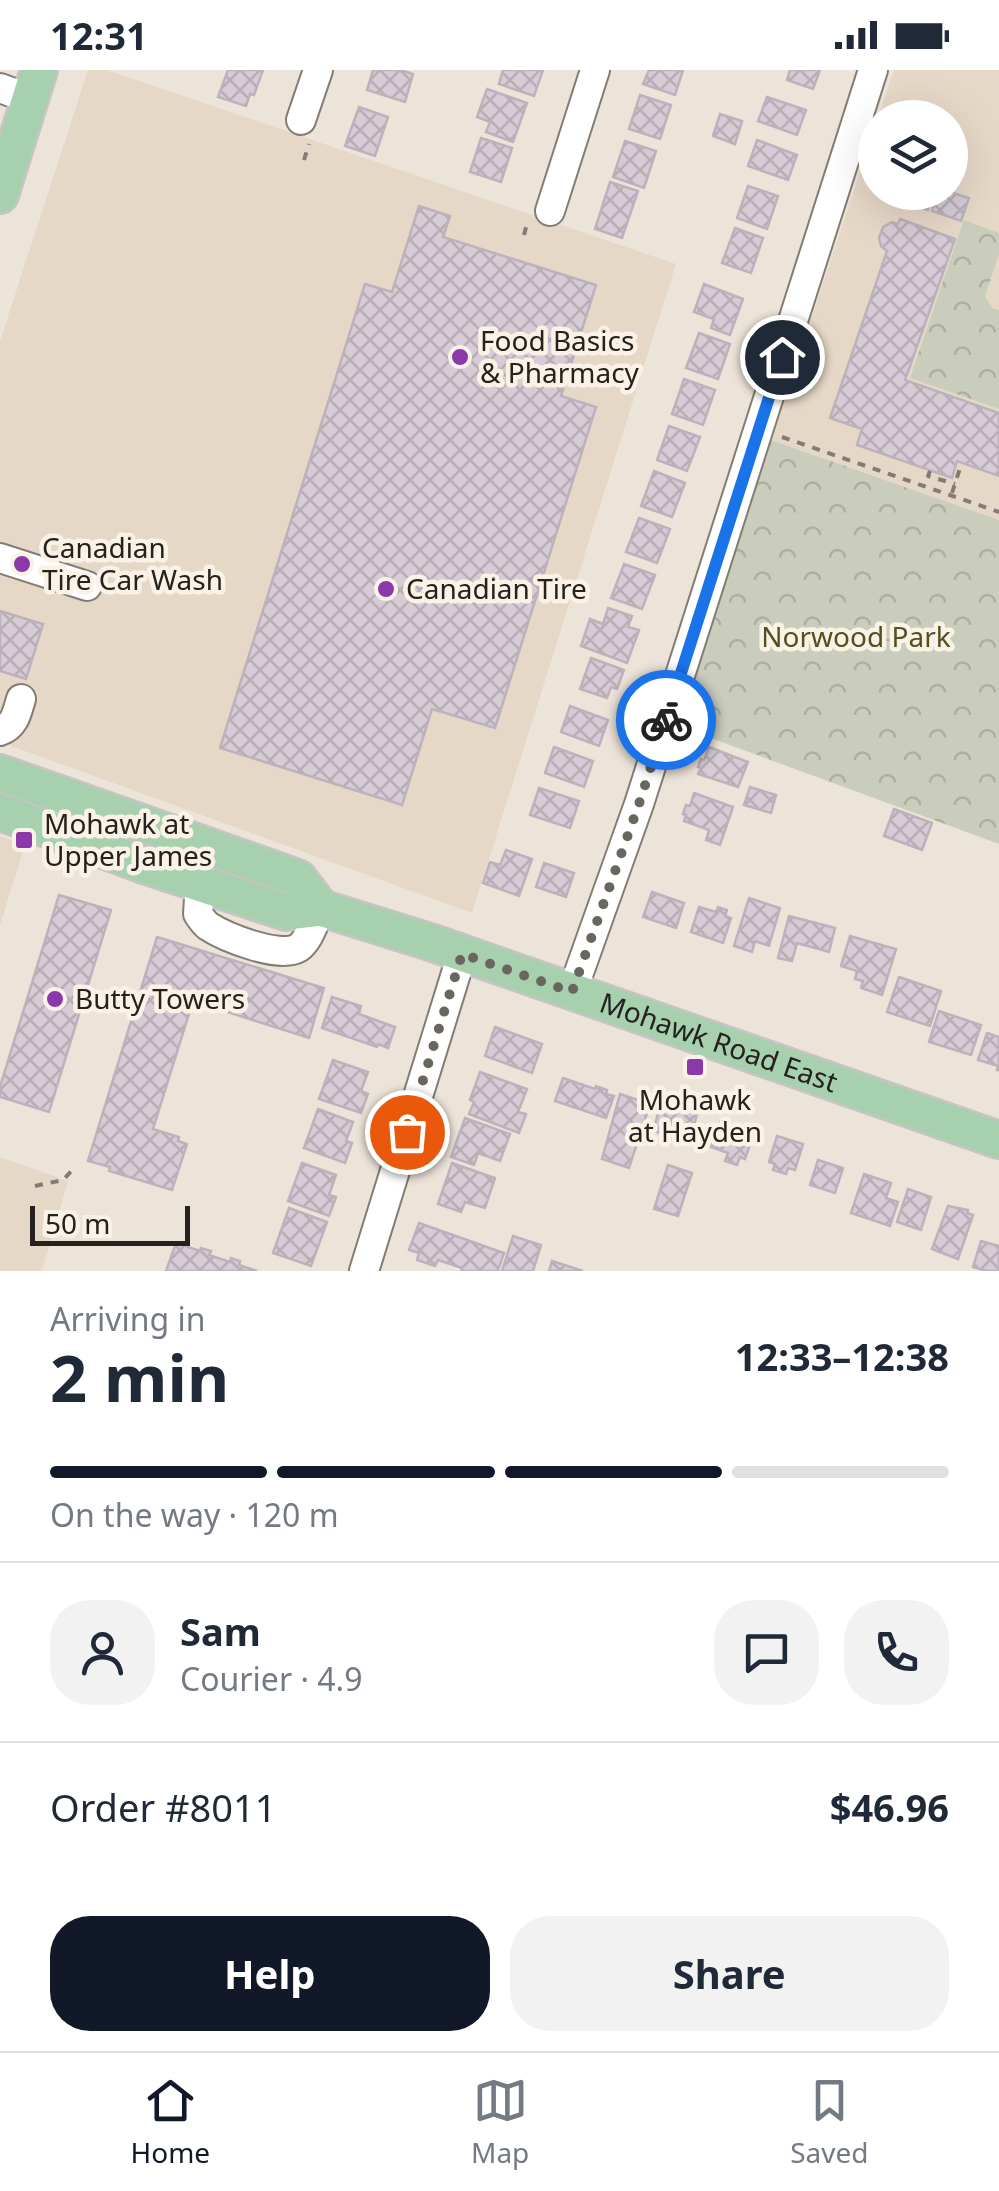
<!DOCTYPE html>
<meta charset="utf-8">
<style>
:root{--surface:#fff;--page:#f2f2f3;--text:#1f2937;--muted:#747a83;--line:#e0e1e3;--accent:#111827}
body{margin:0;font-family:"Noto Sans",sans-serif;background:var(--page);color:var(--text);height:100vh;display:flex;flex-direction:column;font-size:38px;white-space:nowrap}
*{box-sizing:border-box;margin:0}
p{font-size:32px;color:var(--muted)}
.icon{flex:none;width:55px;height:55px;fill:none;stroke:currentColor;stroke-width:2;stroke-linecap:round;stroke-linejoin:round}
.map{position:relative;height:1201px;overflow:hidden}
.details{display:flex;flex-direction:column;background:var(--surface);flex:1}
.details>*{flex:none}
.tools{position:absolute;left:858px;top:30px;display:grid;gap:20px}
.tools a{display:grid;place-items:center;width:110px;height:110px;border-radius:50%;background:var(--surface);box-shadow:0 10px 40px #0002;font-size:50px}
.scale{position:absolute;left:30px;bottom:25px;width:160px;box-sizing:border-box;padding-left:10px;border:5px solid #25211d;border-top:0;font-size:28px;line-height:35px;white-space:nowrap;color:#25211d;-webkit-text-stroke:8px #faf2e6;paint-order:stroke}
.pin{position:absolute;display:grid;place-items:center;width:85px;height:85px;color:#fff;margin:-42px;border:5px solid #fff;border-radius:50%;box-shadow:0 2px 10px #0007}
.courier{position:absolute;display:grid;place-items:center;width:100px;height:100px;margin:-50px;border:8px solid #1a73e8;border-radius:50%;background:#fff;color:#222;box-shadow:0 2px 12px #0007}
.overview em{font-style:normal;font-weight:700}
.overview div{display:flex;flex-direction:column-reverse}
.overview{display:flex;align-items:center;justify-content:space-between;height:170px;padding:0 50px}
h1{font-size:65px;font-weight:700;line-height:75px}
.bar{display:grid;grid-template-columns:repeat(4,1fr);gap:15px 10px;align-content:center;height:120px;padding:0 50px}
.bar i{height:12px;border-radius:8px;background:var(--line)}
.bar .active{background:var(--accent)}
.bar p{grid-column:span 4}
.line{display:flex;align-items:center;gap:25px;padding:0 50px;border-top:2px solid var(--line)}
.line div{flex:1}
.round{display:grid;place-items:center;flex:none;width:105px;height:105px;border-radius:40px;background:var(--page)}
.action{display:flex;gap:20px;margin-top:auto;padding:20px 50px}
.action a{flex:1;height:115px;border-radius:40px;background:var(--accent);color:#fff;font-size:40px;font-weight:700;line-height:115px;text-align:center}
.action a+a{background:var(--page);color:var(--text)}
.status{display:flex;justify-content:space-between;align-items:center;height:70px;padding:0 50px;background:var(--surface);direction:ltr}
.status svg{height:28px;fill:currentColor}
.tab-bar{display:flex;justify-content:space-around;align-items:center;height:140px;border-top:2px solid var(--line);background:var(--surface);font-size:28px;color:var(--muted)}
.tab-bar a{display:grid;justify-items:center;gap:5px}
.tab-bar .active{color:var(--accent)}
.map>svg:first-child{display:block}
.built{fill:#e6d8c7}
.park{fill:url(#park-crowns)}
.building{fill:url(#building-cross-hatch);stroke:#bdb2bc;stroke-width:2.5}
.lines{fill:none;stroke-linecap:round;stroke-linejoin:round}
.minor-casing{stroke:#847c72;stroke-width:32}
.major-casing{stroke:#c6c5c4;stroke-width:40}
.path{stroke:#827c75;stroke-width:4;stroke-dasharray:8 8;stroke-linecap:butt}
.minor{stroke:#fff;stroke-width:28}
.major{stroke:#a7d0ae;stroke-width:35}
.done{stroke:#6b655f;stroke-width:10;stroke-dasharray:0 18}
.route{stroke:#1a73e8;stroke-width:12}
.poi-dot{fill:#8b39a8;stroke:#faf2e6;stroke-width:4}
.labels{text-anchor:middle;stroke-width:9;stroke-linejoin:round;paint-order:stroke}
.poi-label{font-size:28px;fill:#25211d;stroke:#faf2e6;text-anchor:start}
.park-label{font-size:28px;fill:#4e5220;stroke:#faf2e6}
.street-label{font-size:28px;fill:#25211d;stroke:#faf2e6}
</style>
<div class="status"><b>12:31</b><svg viewBox="0 0 49 12"><path d="M0 12V9h3v3zM5 12V6h3v6zM10 12V3h3v9zM15 12V0h3v12zM26 1h20v11H26zM47 4h2v5h-2z"/></svg></div>
<div class="map">
<svg width="999" height="1201" viewBox="0 0 999 1201">
<defs>
<pattern id="park-crowns" width="20" height="18" patternUnits="userSpaceOnUse" patternTransform="scale(2.5)"><rect width="20" height="18" fill="#cacdbb"/><path d="M2 6a3 3 0 1 1 6 0M12 15a3 3 0 1 1 6 0" fill="none" stroke="#adb0a0"/></pattern>
<pattern id="building-cross-hatch" width="8" height="8" patternUnits="userSpaceOnUse" patternTransform="scale(2.5)"><rect width="8" height="8" fill="#d7cbd5"/><path d="M0 0l8 8M0 8l8-8" fill="none" stroke="#b8aeb6"/></pattern>
</defs>
<rect width="100%" height="100%" fill="#ede4d9"/>
<!-- built -->
<g class="built">
<path d="M88,0H107L676,194L472,843L0,672V271Z"/>
<path d="M894,0H999V450L771,370L875,57V122H950V48L878,47Z"/>
<path d="M0,766L25,775L0,855Z"/>
<path d="M0,1087L68,1111L42,1201H0Z"/>
</g>
<!-- park -->
<g class="park">
<path d="M964,150L999,163V184L985,226L992,238L999,240V339L910,308Z"/>
<path d="M771,370L999,450V774L678,656Z"/>
</g>
<!-- building -->
<g class="building">
<path d="M228,0H263L254,25L250,24L246,36L218,27Z"/>
<path d="M373,0H401L413,4L405,32L367,20Z"/>
<path d="M503,0H543L534,26L499,14Z"/>
<path d="M649,0H683L675,25L643,14Z"/>
<path d="M790,0H820L813,19L787,10Z"/>
<path d="M487,19L527,33L513,72L486,62L490,52L477,47Z"/>
<path d="M640,25L671,35L660,69L629,59Z"/>
<path d="M767,27L806,40L797,65L758,51Z"/>
<path d="M359,37L388,47L375,86L345,76Z"/>
<path d="M720,44L742,51L735,74L713,66Z"/>
<path d="M481,68L512,78L501,112L470,102Z"/>
<path d="M757,70L797,85L788,110L748,96Z"/>
<path d="M625,71L656,81L644,118L613,107Z"/>
<path d="M610,112L638,121L622,168L595,159Z"/>
<path d="M748,116L778,126L767,159L737,148Z"/>
<path d="M901,122H934L928,140L899,129Z"/>
<path d="M938,122H950L969,128L961,151L932,141Z"/>
<path d="M419,136L450,146L443,167L596,215L561,326L596,337L495,658L432,639L402,735L220,678L365,214L392,222Z"/>
<path d="M900,149L955,169L905,310L999,343V406L957,391L952,408L857,375L862,359L830,348L887,181L881,176L879,168L883,157L892,152L898,154Z"/>
<path d="M735,158L763,168L751,203L722,193Z"/>
<path d="M704,214L743,229L730,265L711,258L714,249L694,242Z"/>
<path d="M699,263L730,274L718,309L686,298Z"/>
<path d="M684,309L715,320L703,355L672,344Z"/>
<path d="M669,356L700,367L687,401L657,390Z"/>
<path d="M654,401L685,413L672,447L641,436Z"/>
<path d="M639,448L670,459L657,493L626,482Z"/>
<path d="M624,494L655,505L642,539L611,528Z"/>
<path d="M608,538L632,546L628,557L639,560L627,593L581,576L590,549L603,554Z"/>
<path d="M0,541L43,554L26,609L0,601Z"/>
<path d="M591,588L624,600L617,619L611,617L607,628L580,619Z"/>
<path d="M570,636L608,650L599,676L561,662Z"/>
<path d="M554,677L593,691L584,717L545,703Z"/>
<path d="M709,677L748,692L738,717L698,704L701,698L698,697L701,689L704,690Z"/>
<path d="M750,717L776,725L771,743L744,735Z"/>
<path d="M539,718L579,731L570,758L530,745Z"/>
<path d="M694,723L733,737L720,775L706,770L709,760L684,751L686,745L683,744L686,735L690,736Z"/>
<path d="M894,739L932,753L922,780L884,766Z"/>
<path d="M506,780L532,789L519,826L483,813L490,792L500,795Z"/>
<path d="M544,793L574,803L566,827L536,817Z"/>
<path d="M652,822L684,833L676,858L643,847Z"/>
<path d="M59,825L111,840L49,1042L0,1027V1017Z"/>
<path d="M749,828L780,838L769,876L755,871L752,882L734,876Z"/>
<path d="M699,837L716,842L718,837L727,840L725,846L731,848L723,873L691,862Z"/>
<path d="M789,846L835,858L829,882L797,873L792,891L778,888Z"/>
<path d="M850,866L896,879L882,925L861,918L863,911L855,909L857,901L841,896Z"/>
<path d="M157,867L324,918L309,968L193,931L153,1059L179,1067L178,1071L187,1074L172,1120L109,1101L110,1097L88,1091Z"/>
<path d="M899,907L941,921L930,956L887,942Z"/>
<path d="M332,927L361,936L359,944L395,957L388,978L378,974L377,977L322,958Z"/>
<path d="M939,941L981,955L971,985L929,972Z"/>
<path d="M495,957L542,974L532,1003L485,986Z"/>
<path d="M987,963L999,967V1000H997L998,996L978,990Z"/>
<path d="M333,990L368,1002L361,1021L368,1024L361,1043L319,1029Z"/>
<path d="M480,1002L527,1019L518,1042L526,1044L519,1063L469,1044L474,1032L470,1030Z"/>
<path d="M563,1008L595,1019L596,1016L607,1020L606,1024L614,1026L606,1048L555,1031Z"/>
<path d="M620,1024L650,1034L629,1098L602,1089Z"/>
<path d="M661,1034L697,1044L690,1072L653,1061Z"/>
<path d="M318,1039L353,1052L346,1071L352,1073L345,1093L304,1078Z"/>
<path d="M465,1048L510,1064L500,1091L478,1083L474,1095L451,1087Z"/>
<path d="M720,1052L754,1063L745,1089L740,1087L737,1095L725,1091L728,1083L711,1077Z"/>
<path d="M777,1066L803,1074L795,1100L788,1098L786,1104L773,1100L775,1094L769,1092Z"/>
<path d="M818,1090L843,1098L835,1123L810,1115Z"/>
<path d="M302,1093L336,1105L329,1125L336,1127L329,1146L288,1131Z"/>
<path d="M452,1093L495,1108L485,1138L465,1132L461,1142L438,1134Z"/>
<path d="M668,1095L692,1103L678,1146L654,1139Z"/>
<path d="M864,1104L891,1113L886,1128L898,1132L890,1156L851,1143Z"/>
<path d="M908,1119L931,1127L921,1160L897,1152Z"/>
<path d="M948,1136L968,1140L967,1143L973,1145L958,1189L932,1179Z"/>
<path d="M289,1138L327,1152L311,1196L273,1183Z"/>
<path d="M419,1153L504,1183L498,1201H461L462,1198L438,1190L435,1196L417,1190L419,1183L409,1180Z"/>
<path d="M513,1166L541,1175L533,1201H502Z"/>
<path d="M981,1171L999,1176V1201H987L973,1197Z"/>
<path d="M176,1173L200,1181L201,1178L211,1181L209,1185L230,1192L231,1188L240,1191L239,1195L257,1201H166Z"/>
<path d="M552,1191L583,1201H549Z"/>
</g>
<g class="lines">
<defs>
<g id="minor">
<path d="M0,18L30,29"/>
<path d="M301,50L318,0"/>
<path d="M550,141L595,0"/>
<path d="M0,488L87,516"/>
<path d="M0,661C15,656 17,642 21,629"/>
<path d="M200,813L198,844C201,848 204,853 208,856C225,867 279,889 298,878C309,871 315,850 321,838"/>
<path d="M572,922L639,734L873,0"/>
<path d="M364,1201L462,884"/>
</g>
<g id="major">
<path d="M0,125L39,0"/>
<path d="M0,703L298,808L321,838"/>
<path id="s1" d="M0,742L144,795L286,842L321,838L430,872L999,1070"/>
</g>
</defs>
<!-- minor casing -->
<use href="#minor" class="minor-casing"/>
<!-- major casing -->
<use href="#major" class="major-casing"/>
<!-- path -->
<g class="path">
<path d="M304,90L309,74"/>
<path d="M524,165L528,150"/>
<path d="M782,367L999,442"/>
<path d="M930,401L928,406L955,414"/>
<path d="M952,423L961,395"/>
<path d="M35,1116L63,1110L76,1096"/>
</g>
<!-- minor -->
<use href="#minor" class="minor"/>
<!-- major -->
<use href="#major" class="major"/>
</g>
<g class="lines">
<!-- done -->
<path class="done" d="M407,1062L462,884L572,922L639,734L666,650"/>
<!-- route -->
<path class="route" d="M666,650L782,287"/>
</g>
<!-- markers -->
<g class="poi-dot">
<circle cx="460" cy="287" r="10"/>
<circle cx="22" cy="494" r="10"/>
<circle cx="386" cy="519" r="10"/>
<rect x="14" y="760" width="20" height="20" rx="5"/>
<circle cx="55" cy="929" r="10"/>
<rect x="685" y="987" width="20" height="20" rx="5"/>
</g>
<g class="labels">
<!-- poi labels -->
<g class="poi-label">
<text x="480" y="281">Food Basics<tspan x="480" dy="32">&amp; Pharmacy</tspan></text>
<text x="42" y="488">Canadian<tspan x="42" dy="32">Tire Car Wash</tspan></text>
<text x="406" y="529">Canadian Tire</text>
<text x="44" y="764">Mohawk at<tspan x="44" dy="32">Upper James</tspan></text>
<text x="75" y="939">Butty Towers</text>
<text x="695" y="1040" text-anchor="middle">Mohawk<tspan x="695" dy="32">at Hayden</tspan></text>
</g>
<!-- park labels -->
<g class="park-label">
<text x="856" y="577">Norwood Park</text>
</g>
<!-- street labels -->
<g class="street-label">
<text dy="10" stroke="none"><textPath href="#s1" startOffset="758">Mohawk Road East</textPath></text>
</g>
</g>
</svg>
<div class="tools">
<a><svg class="icon" aria-label="layers" viewBox="0 0 24 24"><path d="M12 4l9 5-9 5-9-5zM3 14l9 5 9-5"/></svg></a>
</div>
<div class="scale">50 m</div>
<div class="pin" style="left:407px;top:1062px;background:#ea580c"><svg class="icon" aria-label="bag" viewBox="0 0 24 24"><path d="M5 8h14l-1 12H6zM9 8a3 3 0 0 1 6 0"/></svg></div>
<div class="pin" style="left:782px;top:287px;background:#1f2937"><svg class="icon" aria-label="home" viewBox="0 0 24 24"><path d="M3 11l9-7 9 7M6 9v11h12V9"/></svg></div>
<div class="courier" style="left:666px;top:650px"><svg class="icon" aria-label="bike" viewBox="0 0 24 24"><circle cx="6" cy="16" r="4"/><circle cx="18" cy="16" r="4"/><path d="M6 16l4-8h5l3 8M10 8l3 8H6M13 5h3"/></svg></div>
</div>
<section class="details">
<div class="overview"><div><h1>2 min</h1><p>Arriving in</p></div><em>12:33–12:38</em></div>
<div class="bar"><i class="active"></i><i class="active"></i><i class="active"></i><i></i><p>On the way · 120 m</p></div>
<div class="line" style="height:180px"><a class="round"><svg class="icon" aria-label="person" viewBox="0 0 24 24"><circle cx="12" cy="8" r="4"/><path d="M4 21q1-7 8-7t8 7"/></svg></a><div><b>Sam</b><p>Courier · 4.9</p></div><a class="round"><svg class="icon" aria-label="chat" viewBox="0 0 24 24"><path d="M4 5h16v11H9l-5 4z"/></svg></a><a class="round"><svg class="icon" aria-label="phone" viewBox="0 0 24 24"><path d="M5 4h4l2 5-3 2q2 4 5 5l2-3 5 2v4C11 20 4 13 5 4z"/></svg></a></div>
<div class="line" style="height:130px"><div>Order #8011</div><b>$46.96</b></div>
<div class="action"><a>Help</a><a>Share</a></div>
</section>
<nav class="tab-bar">
<a class="active"><svg class="icon" aria-label="home" viewBox="0 0 24 24"><path d="M3 11l9-7 9 7M6 9v11h12V9"/></svg>Home</a>
<a><svg class="icon" aria-label="map" viewBox="0 0 24 24"><path d="M3 6l6-2 6 2 6-2v14l-6 2-6-2-6 2zM9 4v14M15 6v14"/></svg>Map</a>
<a><svg class="icon" aria-label="saved" viewBox="0 0 24 24"><path d="M7 4h10v16l-5-4-5 4z"/></svg>Saved</a>
</nav>
